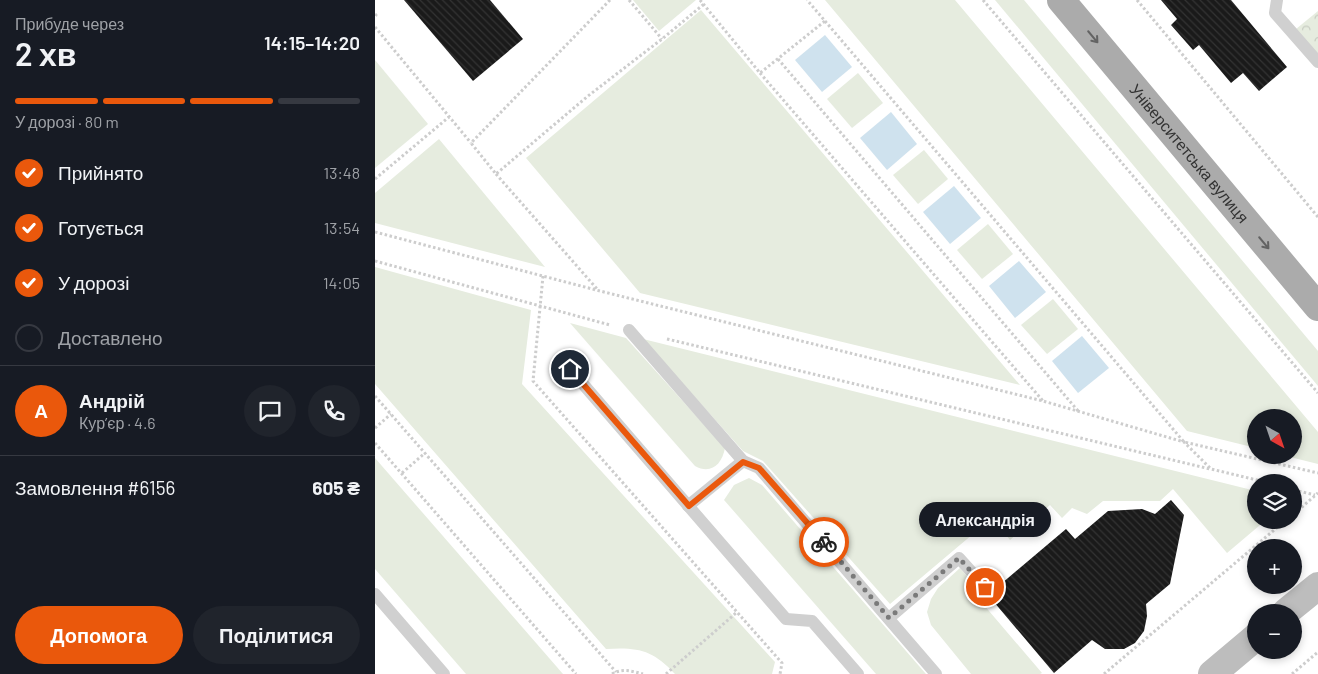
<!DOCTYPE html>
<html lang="uk">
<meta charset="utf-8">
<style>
:root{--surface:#171b24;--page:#20242c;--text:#f1f3f6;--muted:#9ea1a6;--line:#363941;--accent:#ea580c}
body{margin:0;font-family:Barlow,sans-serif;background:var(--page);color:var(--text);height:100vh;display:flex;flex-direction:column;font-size:19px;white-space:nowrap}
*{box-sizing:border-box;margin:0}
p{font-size:16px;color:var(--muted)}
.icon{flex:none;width:28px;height:28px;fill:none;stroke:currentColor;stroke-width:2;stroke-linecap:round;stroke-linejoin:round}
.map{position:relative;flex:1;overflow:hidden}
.drawer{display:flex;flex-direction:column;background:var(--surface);width:375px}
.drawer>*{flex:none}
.needle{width:32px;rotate:140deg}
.tools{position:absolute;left:872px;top:409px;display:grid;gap:10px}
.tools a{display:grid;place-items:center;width:55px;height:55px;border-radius:50%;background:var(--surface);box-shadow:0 2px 8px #0003;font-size:25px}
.pin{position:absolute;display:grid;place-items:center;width:42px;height:42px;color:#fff;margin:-21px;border:2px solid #fff;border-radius:50%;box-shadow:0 1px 5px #0007}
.courier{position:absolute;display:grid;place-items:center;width:50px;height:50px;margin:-25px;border:4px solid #ea580c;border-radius:50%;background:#fff;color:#222;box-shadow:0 1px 6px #0007}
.bubble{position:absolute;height:35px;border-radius:18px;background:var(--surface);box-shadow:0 2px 8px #0003;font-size:16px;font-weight:600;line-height:35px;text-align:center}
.summary em{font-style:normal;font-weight:600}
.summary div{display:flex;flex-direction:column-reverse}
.summary{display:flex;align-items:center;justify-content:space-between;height:85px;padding:0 15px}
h1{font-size:32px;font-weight:600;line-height:38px}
.bar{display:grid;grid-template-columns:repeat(4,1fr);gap:8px 5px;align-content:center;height:60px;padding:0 15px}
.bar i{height:6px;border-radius:4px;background:var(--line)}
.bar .selected{background:var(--accent)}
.bar p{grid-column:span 4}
.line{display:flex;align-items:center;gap:12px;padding:0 15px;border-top:1px solid var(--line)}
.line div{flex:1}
.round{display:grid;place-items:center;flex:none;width:52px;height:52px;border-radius:26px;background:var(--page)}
ol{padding:0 15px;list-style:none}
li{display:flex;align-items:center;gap:15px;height:55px}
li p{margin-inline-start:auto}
li .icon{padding:5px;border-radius:50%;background:var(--accent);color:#fff;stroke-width:4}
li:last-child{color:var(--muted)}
li i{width:28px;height:28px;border:2px solid var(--line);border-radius:50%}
.action{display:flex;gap:10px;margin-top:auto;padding:10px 15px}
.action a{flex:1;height:58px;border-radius:30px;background:var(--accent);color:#fff;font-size:20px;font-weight:600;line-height:58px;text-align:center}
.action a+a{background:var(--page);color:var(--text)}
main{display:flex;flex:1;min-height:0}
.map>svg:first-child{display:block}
.green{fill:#e6ecdf}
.forest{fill:url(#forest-crowns)}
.water{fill:#cfe2ee}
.building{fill:url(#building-back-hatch)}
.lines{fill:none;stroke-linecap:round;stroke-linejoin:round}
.path{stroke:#cdcdcd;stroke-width:3;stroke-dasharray:2.5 2.5;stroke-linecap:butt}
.service{stroke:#d0d0d0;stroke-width:12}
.secondary{stroke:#bdbdbd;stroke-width:28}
.primary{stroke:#ababab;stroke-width:28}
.oneway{stroke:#636363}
.done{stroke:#7a7a7a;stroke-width:5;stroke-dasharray:0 9}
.route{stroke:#ea580c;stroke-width:6}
.labels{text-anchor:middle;stroke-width:5;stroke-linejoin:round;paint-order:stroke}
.street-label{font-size:16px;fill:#333;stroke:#fff}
</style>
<main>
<section class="drawer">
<div class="summary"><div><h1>2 хв</h1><p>Прибуде через</p></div><em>14:15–14:20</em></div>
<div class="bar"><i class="selected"></i><i class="selected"></i><i class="selected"></i><i></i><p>У дорозі · 80 m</p></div>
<ol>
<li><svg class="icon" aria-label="check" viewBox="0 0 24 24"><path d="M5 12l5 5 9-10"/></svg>Прийнято<p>13:48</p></li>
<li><svg class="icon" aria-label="check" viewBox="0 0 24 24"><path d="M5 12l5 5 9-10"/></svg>Готується<p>13:54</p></li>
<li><svg class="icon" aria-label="check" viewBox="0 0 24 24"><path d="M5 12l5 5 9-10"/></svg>У дорозі<p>14:05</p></li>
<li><i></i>Доставлено</li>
</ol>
<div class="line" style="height:90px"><b class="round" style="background:var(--accent);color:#fff">А</b><div><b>Андрій</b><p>Кур’єр · 4.6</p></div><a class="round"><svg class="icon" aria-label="chat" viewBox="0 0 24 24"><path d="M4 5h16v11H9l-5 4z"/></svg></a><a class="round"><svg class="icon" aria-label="phone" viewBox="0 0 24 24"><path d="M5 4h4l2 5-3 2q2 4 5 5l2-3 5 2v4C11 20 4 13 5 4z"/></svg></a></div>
<div class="line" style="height:65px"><div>Замовлення #6156</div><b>605 ₴</b></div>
<div class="action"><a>Допомога</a><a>Поділитися</a></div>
</section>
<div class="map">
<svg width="943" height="674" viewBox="0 0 943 674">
<defs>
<pattern id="forest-crowns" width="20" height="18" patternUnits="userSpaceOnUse" patternTransform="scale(1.25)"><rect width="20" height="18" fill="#e6ecdf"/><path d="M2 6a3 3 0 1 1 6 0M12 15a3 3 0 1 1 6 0" fill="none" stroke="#c6cbc0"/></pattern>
<pattern id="building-back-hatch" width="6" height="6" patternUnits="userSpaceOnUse" patternTransform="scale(1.25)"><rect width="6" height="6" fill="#1a1a1a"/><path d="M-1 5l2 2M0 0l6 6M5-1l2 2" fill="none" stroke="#333"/></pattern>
</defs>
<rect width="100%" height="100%" fill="#fff"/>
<!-- green -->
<g class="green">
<path d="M258,0H321L284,31Z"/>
<path d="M450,0H580L943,432V464L907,455H919V418H881V448L812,431Z"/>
<path d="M620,0H649L943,351V386Z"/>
<path d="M326,10L645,385L265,293L151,158Z"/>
<path d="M0,60L53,124L0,168Z"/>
<path d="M483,73L508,103L477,128L452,99Z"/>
<path d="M64,139L170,267L0,223V193Z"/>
<path d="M549,150L573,179L543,204L518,175Z"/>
<path d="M613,224L638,254L607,279L582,250Z"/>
<path d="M0,267L156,310L147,384L400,662L397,674H300C278,650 263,647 231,649L0,384Z"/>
<path d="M678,299L703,329L672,354L646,325Z"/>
<path d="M195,323L251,338L350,448C347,464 336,475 320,466Z"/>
<path d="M268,339L881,491V520H891L852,553L798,489L785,501H728L712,514L697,508L687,518L675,505L635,540L628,531L598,534L515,604L388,461L368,451Z"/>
<path d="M0,458L188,674H91L0,569Z"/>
<path d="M374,478L387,485L551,674H501L349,500L359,485Z"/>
<path d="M585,568L601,587L597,591L667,673L665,674H596L556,625L552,612L556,599L563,588Z"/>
</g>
<!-- forest -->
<path class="forest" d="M943,11V55L921,29Z"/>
<!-- water -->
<g class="water">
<path d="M450,35L477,67L447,92L420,60Z"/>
<path d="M516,112L542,144L512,170L485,138Z"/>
<path d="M579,186L606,218L575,244L548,212Z"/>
<path d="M644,261L671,292L640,318L614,286Z"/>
<path d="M707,336L734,368L703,393L677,361Z"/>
</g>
<!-- building -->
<g class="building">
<path d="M29,0H115L148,39L98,81Z"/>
<path d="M786,0H856L912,67L884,91L868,73L856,83L824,45L818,50L796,25L802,19Z"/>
<path d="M796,500L809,515L795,584L771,604L772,616L769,631L760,643L749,649H730L717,640L679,673L613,595L691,529L700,539L733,511L767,509L780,514Z"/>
</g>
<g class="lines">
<!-- path -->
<g class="path">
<path d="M235,0L96,143L121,174L213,96L287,39L329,4"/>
<path d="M254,0L287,39"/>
<path d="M325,0L385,73L450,21L432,0"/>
<path d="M608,0L943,393"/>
<path d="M762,0L943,217"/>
<path d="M0,14L1,15L0,17"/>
<path d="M450,21L809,442L943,473"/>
<path d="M0,27L96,143"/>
<path d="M403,59L704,412"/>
<path d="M385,73L668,401"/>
<path d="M121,174L223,290"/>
<path d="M0,179L74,117"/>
<path d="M0,232L225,291L668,401L809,442L836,469L890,482"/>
<path d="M0,261L235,325"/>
<path d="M168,276L158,381L407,663L405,674"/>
<path d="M292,339L835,469"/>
<path d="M0,396L241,672"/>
<path d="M0,428L16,414"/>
<path d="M0,443L201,674"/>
<path d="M27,473L50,453"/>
<path d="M919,490L940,495"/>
<path d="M919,514L943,493"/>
<path d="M237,674C247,668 257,671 268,674"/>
<path d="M291,674L361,613"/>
<path d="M729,674L911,520"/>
<path d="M917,674L943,652"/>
</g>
<!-- service -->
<g class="service">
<path d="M902,0L900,13L943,62"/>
<path d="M254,330L368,461L384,468L561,674"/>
<path d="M195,369L411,619L437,621L483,674"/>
<path d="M313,506L368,461"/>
<path d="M0,594L69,674"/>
<path d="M514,618L584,558L610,587"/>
</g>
<!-- secondary -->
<g class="secondary">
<path d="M911,612L943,586"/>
<path d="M837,674L881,637"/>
</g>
<!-- primary -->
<path class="primary" id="s1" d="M686,0L943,307"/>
</g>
<!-- one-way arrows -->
<defs><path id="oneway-shaft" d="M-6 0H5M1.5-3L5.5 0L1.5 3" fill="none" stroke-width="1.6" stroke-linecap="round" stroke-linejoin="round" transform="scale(1.25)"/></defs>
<g class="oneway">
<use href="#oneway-shaft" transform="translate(718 37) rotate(50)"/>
<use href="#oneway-shaft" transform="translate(889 243) rotate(50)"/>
</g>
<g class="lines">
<!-- done -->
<path class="done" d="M449,542L514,618L584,558L610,587"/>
<!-- route -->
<path class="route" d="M195,369L314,506L368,462L384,468L449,542"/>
</g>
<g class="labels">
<!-- street labels -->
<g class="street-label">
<text dy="6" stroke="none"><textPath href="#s1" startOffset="200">Університетська вулиця</textPath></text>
</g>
</g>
</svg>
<div class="tools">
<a><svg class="needle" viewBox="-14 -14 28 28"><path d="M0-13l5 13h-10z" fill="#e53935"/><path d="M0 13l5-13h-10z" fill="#9ea1a6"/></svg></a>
<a><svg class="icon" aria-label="layers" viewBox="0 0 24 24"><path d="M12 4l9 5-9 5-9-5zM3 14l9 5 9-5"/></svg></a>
<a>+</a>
<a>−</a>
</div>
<div class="pin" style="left:610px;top:587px;background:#ea580c"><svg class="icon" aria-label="bag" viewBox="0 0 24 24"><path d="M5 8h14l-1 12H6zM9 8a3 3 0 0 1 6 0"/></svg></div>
<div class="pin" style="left:195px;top:369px;background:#1f2937"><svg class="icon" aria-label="home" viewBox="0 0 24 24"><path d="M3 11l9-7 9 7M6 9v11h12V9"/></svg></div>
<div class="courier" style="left:449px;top:542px"><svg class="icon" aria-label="bike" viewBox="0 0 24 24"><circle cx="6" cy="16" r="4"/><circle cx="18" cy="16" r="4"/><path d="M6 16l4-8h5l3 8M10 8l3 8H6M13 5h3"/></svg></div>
<div class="bubble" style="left:544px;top:502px;width:132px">Александрія</div>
</div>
</main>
